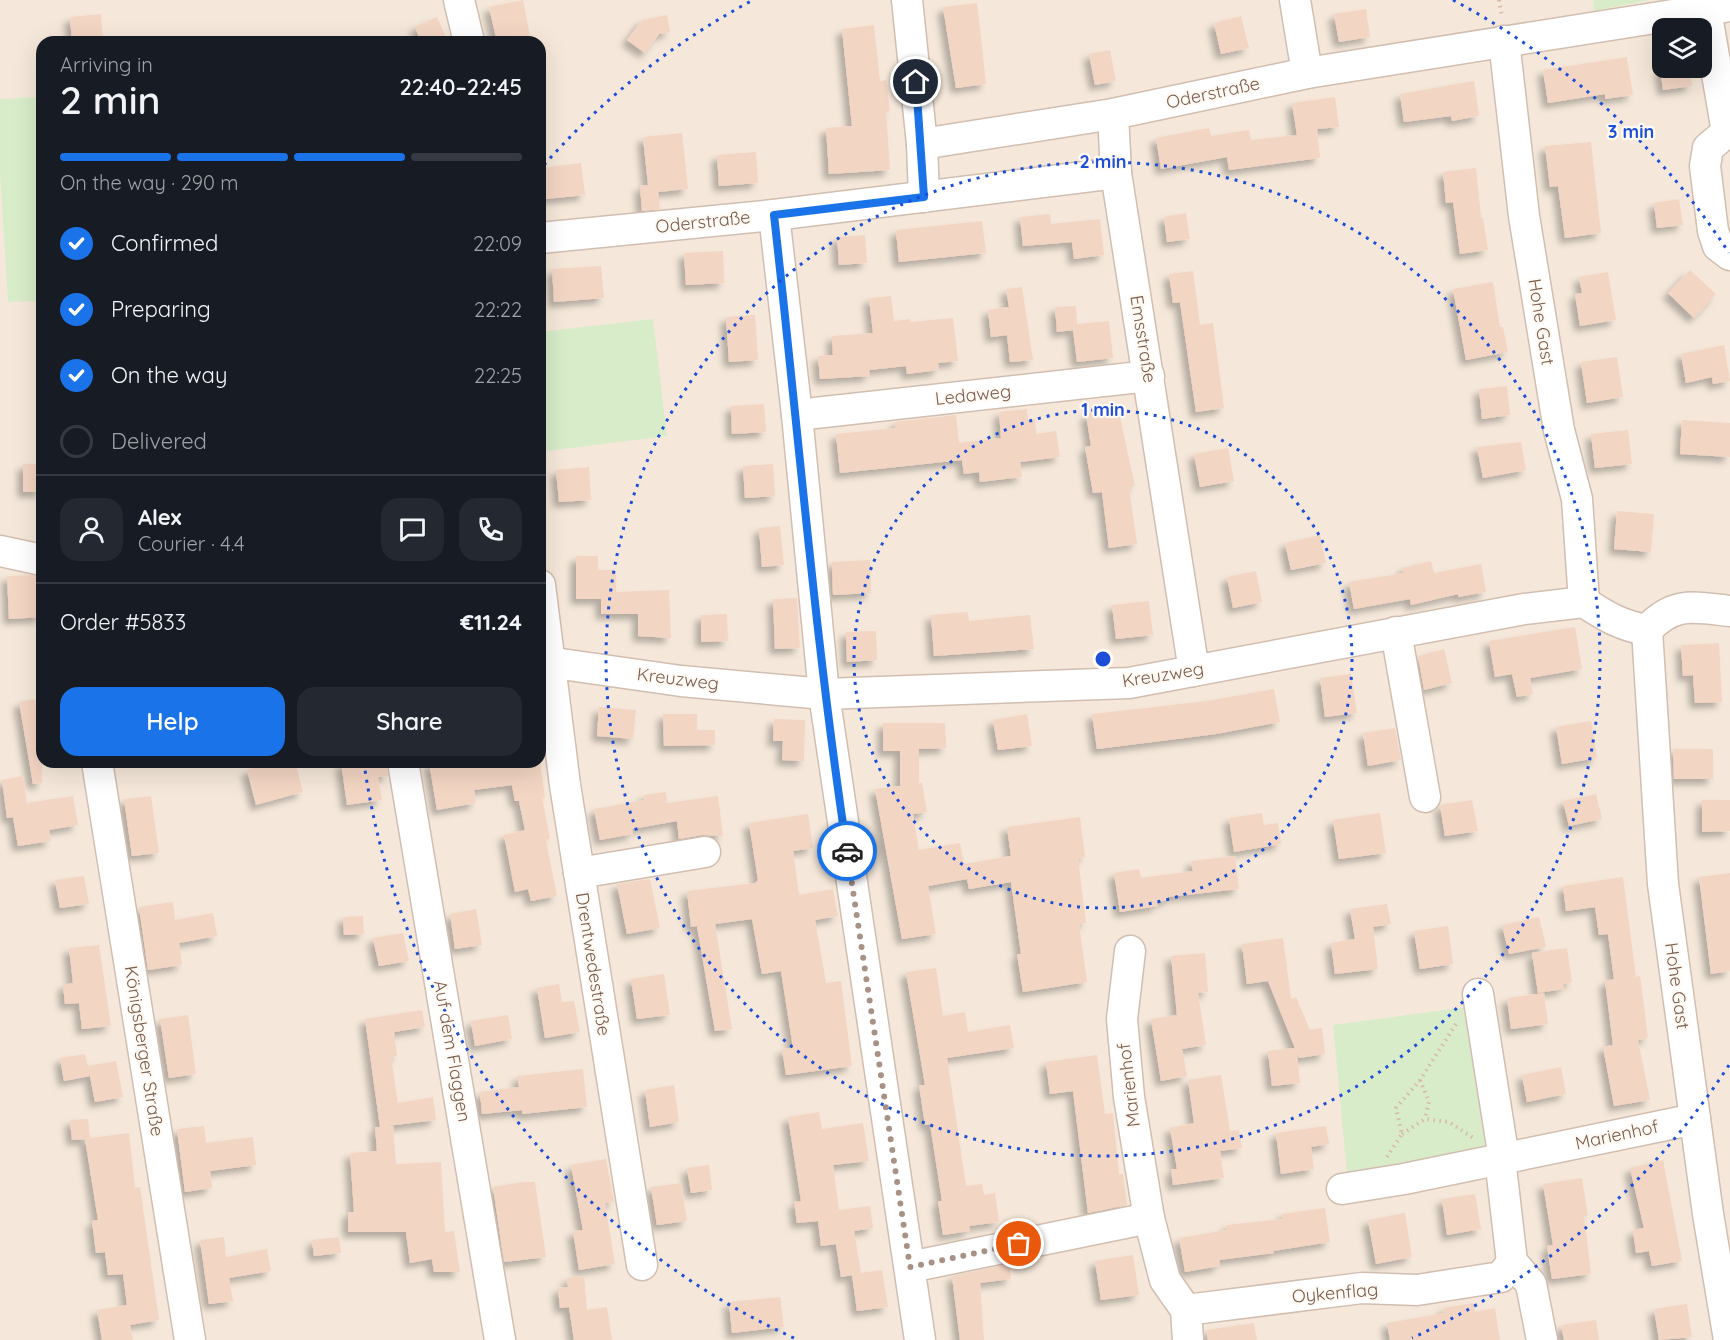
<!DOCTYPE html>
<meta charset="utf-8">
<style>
:root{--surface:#171b24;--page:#242831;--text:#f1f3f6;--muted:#9ea1a6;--line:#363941;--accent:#1a73e8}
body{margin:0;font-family:Quicksand,sans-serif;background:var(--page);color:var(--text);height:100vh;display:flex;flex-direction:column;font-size:22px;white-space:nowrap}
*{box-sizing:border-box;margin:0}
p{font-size:20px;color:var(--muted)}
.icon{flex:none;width:33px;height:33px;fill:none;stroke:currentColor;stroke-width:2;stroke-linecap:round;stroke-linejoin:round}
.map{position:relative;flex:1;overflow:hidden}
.details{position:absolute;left:36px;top:36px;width:510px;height:732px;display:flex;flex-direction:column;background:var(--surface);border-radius:18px;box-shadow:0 6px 24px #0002}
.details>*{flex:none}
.tools{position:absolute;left:1652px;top:18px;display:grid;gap:12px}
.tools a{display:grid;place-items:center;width:60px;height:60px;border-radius:12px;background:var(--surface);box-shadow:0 6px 24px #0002;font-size:30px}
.pin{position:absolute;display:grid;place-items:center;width:51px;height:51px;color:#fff;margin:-26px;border:3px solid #fff;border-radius:50%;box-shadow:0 2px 6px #0007}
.courier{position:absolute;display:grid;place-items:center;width:60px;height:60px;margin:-30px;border:4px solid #1a73e8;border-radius:50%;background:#fff;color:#222;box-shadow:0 2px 8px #0007}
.headline em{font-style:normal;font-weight:600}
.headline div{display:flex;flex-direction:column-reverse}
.headline{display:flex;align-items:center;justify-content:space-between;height:102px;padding:0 24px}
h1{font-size:39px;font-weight:600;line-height:45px}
.bar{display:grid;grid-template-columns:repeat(4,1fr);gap:9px 6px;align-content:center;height:72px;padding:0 24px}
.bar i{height:8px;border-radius:4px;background:var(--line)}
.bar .current{background:var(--accent)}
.bar p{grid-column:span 4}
.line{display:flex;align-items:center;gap:15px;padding:0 24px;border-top:2px solid var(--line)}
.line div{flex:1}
.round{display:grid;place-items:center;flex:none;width:63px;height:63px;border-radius:18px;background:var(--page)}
ol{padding:0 24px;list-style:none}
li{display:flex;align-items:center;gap:18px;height:66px}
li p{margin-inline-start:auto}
li .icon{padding:6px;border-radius:50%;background:var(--accent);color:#fff;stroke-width:4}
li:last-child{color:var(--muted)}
li i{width:33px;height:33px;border:3px solid var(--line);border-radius:50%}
.action{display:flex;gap:12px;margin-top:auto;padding:12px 24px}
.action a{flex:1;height:69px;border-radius:18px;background:var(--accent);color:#fff;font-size:24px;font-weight:600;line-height:69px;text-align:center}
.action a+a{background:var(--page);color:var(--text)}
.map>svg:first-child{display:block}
.residential{fill:#f5e8da;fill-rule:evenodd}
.green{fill:#d8ecc9}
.building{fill:#f3d5c3;filter:url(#shadow)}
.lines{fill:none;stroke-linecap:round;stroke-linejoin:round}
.minor-casing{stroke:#d1beb0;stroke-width:33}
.path{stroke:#d9b8a5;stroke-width:4;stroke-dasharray:1.5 4.5;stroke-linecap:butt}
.minor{stroke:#fff;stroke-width:30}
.done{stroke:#a89285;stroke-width:6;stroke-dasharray:0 10.8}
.route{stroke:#1a73e8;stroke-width:8}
.ring{fill:none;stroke:#1d4ed8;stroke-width:3;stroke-dasharray:3 6}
.labels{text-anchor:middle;stroke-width:4.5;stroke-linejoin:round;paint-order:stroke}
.street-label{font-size:18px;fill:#7a5c4d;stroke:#fffaf3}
.centre{fill:#1d4ed8;stroke:#fffaf3;stroke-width:3}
.ring-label{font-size:18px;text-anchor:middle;font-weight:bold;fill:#1d4ed8;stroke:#fffaf3;stroke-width:4.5;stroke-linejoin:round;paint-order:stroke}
</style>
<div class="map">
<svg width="1730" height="1340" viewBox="0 0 1730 1340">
<defs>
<filter id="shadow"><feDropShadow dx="-5.5" dy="5.5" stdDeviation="3" flood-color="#0004"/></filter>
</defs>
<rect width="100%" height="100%" fill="#fdf6ec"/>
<!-- residential -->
<path class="residential" d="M0,0H1730V1340H0ZM1662,28H1701V68H1662ZM42,42H540V762H42Z"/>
<!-- green -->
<g class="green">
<path d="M1593,0H1649L1594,11Z"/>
<path d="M42,97V301L8,302L0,171V99Z"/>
<path d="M653,319L667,436L547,451L540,394V332Z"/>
<path d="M1467,1007L1486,1155L1348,1184L1333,1025Z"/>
</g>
<!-- building -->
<g class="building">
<path d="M523,0L530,36L497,42L489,7Z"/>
<path d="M977,3L986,84L956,88L943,7Z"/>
<path d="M1366,9L1370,37L1339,42L1334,14Z"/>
<path d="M101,14L103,42H72L70,17Z"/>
<path d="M667,15L670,32L659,34L645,53L627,40L642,20Z"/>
<path d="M1241,16L1249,48L1221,54L1214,23Z"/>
<path d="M437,17L446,37L435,42H421L415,27Z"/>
<path d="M874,25L880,81L886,80L890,111H886L890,170L829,174L826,128L852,126L842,29Z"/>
<path d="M1110,50L1116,81L1095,85L1089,54Z"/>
<path d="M1627,57L1633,95L1605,99V94L1548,103L1543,70Z"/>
<path d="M1660,68H1690L1692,86L1663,90Z"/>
<path d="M1474,81L1479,116L1452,121L1451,116L1404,122L1400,94Z"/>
<path d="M1335,97L1339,127L1317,129L1320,158L1229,170L1227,157L1161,169L1156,138L1209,128L1211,136L1249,130L1251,140L1297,135L1292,103Z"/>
<path d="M682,133L688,189L658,192L660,209L642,211L640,186L648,185L643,137Z"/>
<path d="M1591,142L1601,233L1565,238L1558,186L1550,187L1545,146Z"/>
<path d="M756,152L758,183L719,186L717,155Z"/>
<path d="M581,163L585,195L546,199L542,168Z"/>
<path d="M1476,168L1481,218H1483L1488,250L1460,254L1453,202L1446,203L1443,172Z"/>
<path d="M1679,199L1683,225L1657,228L1654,203Z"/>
<path d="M1186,213L1190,239L1167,242L1164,217Z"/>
<path d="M1050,214L1051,224L1100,219L1104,255L1074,259L1072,242L1023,246L1020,217Z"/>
<path d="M982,221L986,253L899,262L896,230Z"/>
<path d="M865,235L867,263L839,265L837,237Z"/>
<path d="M723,251L724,283L686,285L684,253Z"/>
<path d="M601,266L604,298L554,302L552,269Z"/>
<path d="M1690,270L1716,294L1694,318L1668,293Z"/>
<path d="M1193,271L1200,325L1213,323L1224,408L1196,412L1180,302L1173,303L1169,274Z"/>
<path d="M1608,272L1616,320L1580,326L1575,294L1582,293L1579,277Z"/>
<path d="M1493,282L1500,327H1503L1508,352L1466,360L1453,289Z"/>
<path d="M1022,287L1033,360L1010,362L1007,335L991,337L988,310L1009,307L1006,289Z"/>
<path d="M891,296L894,321L910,319V322L953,318L958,361L938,363L939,370L907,374L906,366L869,370L870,376L820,379L818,356L833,355L832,336L873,333L869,298Z"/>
<path d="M1076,306L1077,324L1109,321L1113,358L1077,362L1073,330L1057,332L1055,307Z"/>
<path d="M755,315L758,360L729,362L726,317Z"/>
<path d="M1724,345L1730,381L1713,384L1712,377L1686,383L1681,354Z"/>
<path d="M1617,357L1623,397L1587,403L1581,362Z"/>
<path d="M1507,386L1510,415L1482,419L1479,389Z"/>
<path d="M764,404L766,432L732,434L731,406Z"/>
<path d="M1118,408L1135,486L1129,487L1137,544L1109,548L1102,492L1093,493L1085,447L1091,446L1086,414Z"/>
<path d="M1027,409L1028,420L1035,419L1036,434L1056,431L1060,457L1020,462L1022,477L980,482L979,472L964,474L962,460L840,473L836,434L895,428V422L956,415L959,443L1001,438L999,412Z"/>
<path d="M1682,420L1730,423V457L1680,454Z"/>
<path d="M1628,430L1632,464L1595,468L1591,434Z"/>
<path d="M1521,442L1526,470L1483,478L1477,447Z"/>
<path d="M1228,448L1234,481L1200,487L1194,454Z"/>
<rect x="23" y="464" width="19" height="28"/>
<path d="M773,464L775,496L745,498L743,466Z"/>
<path d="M589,467L591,500L559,502L556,470Z"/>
<path d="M1617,511L1654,514L1651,552L1614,549Z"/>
<path d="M780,526L784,565L762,567L759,528Z"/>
<path d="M1320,535L1326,563L1291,570L1285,543Z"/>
<path d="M576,556H598V570H616V592L669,590L671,638L638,636V614H601V599H576Z"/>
<path d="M870,560L871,593L833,595L832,562Z"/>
<path d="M1431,561L1434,573L1481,564L1486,592L1458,597V594L1411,605L1410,599L1354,609L1349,582L1404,573L1402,568Z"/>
<path d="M1256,571L1262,602L1233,608L1227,577Z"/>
<path d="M31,575L42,577V617L9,619L7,576Z"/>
<path d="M797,598L800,648L775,649L773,599Z"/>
<path d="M1149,601L1153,635L1116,639L1112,605Z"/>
<path d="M968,612L969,621L1030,615L1034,649L934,656L931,615Z"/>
<path d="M727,614L728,641L701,642V615Z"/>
<path d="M1575,627L1582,669L1530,678L1533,694L1517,697L1512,674L1495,677L1489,641Z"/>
<path d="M876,631L877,660L847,662L846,632Z"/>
<path d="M1719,643L1722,702L1695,703L1693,675L1683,676L1681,645Z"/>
<path d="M1444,649L1452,683L1424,690L1418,656Z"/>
<path d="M1351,674L1357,713L1325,717L1320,678Z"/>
<path d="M1274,689L1280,722L1216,734L1097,749L1092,714L1207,701Z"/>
<path d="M35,699L39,724H42V783L33,784L19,702Z"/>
<path d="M599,707L636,710L633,739L597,736Z"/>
<path d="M663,714H697V730H715V745L664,746Z"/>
<path d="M1027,714L1032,746L998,750L993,720Z"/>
<path d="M774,719L805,720L804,761L782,760L783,741H773Z"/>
<path d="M1591,721L1597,758L1562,764L1556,727Z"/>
<path d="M883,723H945L946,748L919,749V783H922L927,812L913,814L919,850L960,843L964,864L1011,856L1007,827L1080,817L1085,857L1078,858L1086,923L1079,924L1087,982L1023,992L1017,954H1021L1011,882L969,889L967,879L928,886L936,934L902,939L875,789L900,786V751H883Z"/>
<path d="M1395,728L1401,760L1368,766L1363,733Z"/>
<path d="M1673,749H1713V779H1674Z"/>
<path d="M276,762H295L303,792L256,805L247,770Z"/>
<path d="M341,762H386L388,776L378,777L382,800L347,805Z"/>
<path d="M429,762H540L545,797H542L550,839L546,840L557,896L531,901L528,889L515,892L504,835L525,830L519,801H515L512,785L474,790L476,803L437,810Z"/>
<path d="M23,776L27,803L73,796L78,825L49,830L51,841L18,846L13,817L7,818L2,780Z"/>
<path d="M666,792L667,803L718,796L723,836L702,835L679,839L677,821L632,829L633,834L600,840L594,809L645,800L644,795Z"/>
<path d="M1596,794L1602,819L1569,826L1563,801Z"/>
<path d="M151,796L159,853L132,856L124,799Z"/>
<path d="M1472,800L1478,831L1445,836L1440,805Z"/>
<path d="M1702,800H1730V831L1702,832Z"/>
<path d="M1262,813L1264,825L1278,823L1281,844L1234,852L1229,818Z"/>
<path d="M1380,813L1386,853L1339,859L1333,820Z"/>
<path d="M808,814L813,848L793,851L799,895L833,889L838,916L815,920L826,983L841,981L852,1066L786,1075L782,1049L793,1048L781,971L762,974L752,919L715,924L732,1029L715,1031L697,926L691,927L687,891L755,883L758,880L749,823Z"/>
<path d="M1235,856L1239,889L1168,897L1169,900L1157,902L1158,906L1120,912L1114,873L1139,869L1141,878L1193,871L1191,861Z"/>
<path d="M1730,873V971L1711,974L1699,877Z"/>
<path d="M84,876L89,904L60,908L55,880Z"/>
<path d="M1623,877L1636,977L1640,976L1648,1038L1638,1040L1650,1100L1614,1106L1603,1047L1613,1045L1605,981L1614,979L1608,934L1599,935L1595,907L1566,911L1563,886Z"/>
<path d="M650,879L660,928L627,934L617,884Z"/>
<path d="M173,902L175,920L213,913L217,936L179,943L182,965L148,970L139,907Z"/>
<path d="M1387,904L1391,924L1373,927L1378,969L1335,974L1331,943L1355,939L1350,909Z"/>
<path d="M476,909L482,945L455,949L450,914Z"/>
<path d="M363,916L364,934L344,935L343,917Z"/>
<path d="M1539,917L1546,947L1509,954L1502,925Z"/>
<path d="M1448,926L1453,964L1420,969L1414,931Z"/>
<path d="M403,933L409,961L379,966L373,938Z"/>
<path d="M1283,938L1291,999L1296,997L1310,1030L1322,1028L1325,1054L1299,1058L1297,1054L1300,1083L1272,1086L1268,1051L1295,1048L1268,981L1247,984L1242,944Z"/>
<path d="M99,945L111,1026L82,1029L79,1003L65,1004L63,985L73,983L69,948Z"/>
<path d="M1567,948L1572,982L1563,984L1564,989L1538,993L1532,953Z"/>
<path d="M1205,953L1208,992L1198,993L1206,1045L1182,1049L1187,1076L1161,1081L1151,1019L1177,1015L1171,956Z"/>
<path d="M936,968L943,1016L965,1012L968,1032L1010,1025L1014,1048L947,1058L966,1186L982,1184L984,1195L995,1193L999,1222L969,1226L970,1231L943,1235L938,1201H942L930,1124L925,1125L919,1085H925L906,972Z"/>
<path d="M664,974L670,1015L637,1019L631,979Z"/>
<path d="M559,984L562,1002L574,1001L580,1032L545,1038L537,988Z"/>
<path d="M1544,993L1548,1024L1511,1029L1507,998Z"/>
<path d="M422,1010L425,1027L394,1032L397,1056L391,1057L398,1103L433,1097L436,1120L387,1126H393L396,1164L441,1162L445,1232L454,1231L460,1272H434L432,1259L410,1263L406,1232H348V1212H354L350,1153L377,1151L375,1127H380L365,1019Z"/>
<path d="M188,1015L196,1074L169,1078L160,1019Z"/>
<path d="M508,1015L512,1039L475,1046L471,1021Z"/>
<path d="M85,1054L90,1076L64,1081L60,1058Z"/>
<path d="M1097,1055L1105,1114L1113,1113L1119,1174H1123L1127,1205L1088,1213L1073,1091L1050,1094L1046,1062Z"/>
<path d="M116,1061L123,1097L95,1102L88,1066Z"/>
<path d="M1561,1067L1566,1094L1527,1102L1522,1075Z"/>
<path d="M583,1069L587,1107L522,1114V1110L482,1114L480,1092L519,1087L518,1076Z"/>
<path d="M1221,1075L1230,1131L1239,1130L1242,1148L1220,1151L1224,1178L1173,1185L1171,1169H1177L1170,1128L1194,1123L1188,1080Z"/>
<path d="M674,1085L679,1122L650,1127L645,1090Z"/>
<path d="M819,1112L822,1129L863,1123L869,1161L833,1165L839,1210L870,1206L873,1228L854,1231L861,1273L882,1270L888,1307L857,1311L852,1275L841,1277L836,1244L821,1246L818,1221L797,1223L794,1202L801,1201L788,1117Z"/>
<path d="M88,1119L90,1138L129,1133L135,1188L140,1187L159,1320L130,1325L133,1340H102L97,1310L127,1305L123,1274L108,1275L105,1252L96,1253L92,1221L98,1220L85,1139L72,1140L70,1120Z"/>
<path d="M204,1126L206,1143L253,1137L256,1165L210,1171L212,1188L185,1192L177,1129Z"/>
<path d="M1326,1126L1329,1144L1311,1147L1314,1169L1281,1174L1276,1133Z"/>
<path d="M606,1159L614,1202L605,1203L615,1264L579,1270L573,1231L583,1230L571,1165Z"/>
<path d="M1663,1160L1682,1261L1652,1266L1649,1251L1636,1253L1633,1230L1644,1228L1630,1168Z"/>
<path d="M709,1165L712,1190L691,1193L687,1168Z"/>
<path d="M1582,1178L1588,1216H1584L1591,1274L1552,1279L1547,1246L1553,1245L1543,1184Z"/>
<path d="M523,1182H535L546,1257L504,1262L493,1187Z"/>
<path d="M681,1183L687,1221L657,1225L651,1187Z"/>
<path d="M1475,1194L1481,1229L1447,1235L1442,1199Z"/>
<path d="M1325,1208L1330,1242L1273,1251L1274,1253L1219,1260L1220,1266L1185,1272L1179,1238L1227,1230V1225L1282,1219V1214Z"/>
<path d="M1405,1213L1412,1257L1376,1264L1368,1220Z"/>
<path d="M224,1237L226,1257L267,1249L271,1271L229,1278L233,1301L209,1304L200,1240Z"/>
<path d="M339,1237L341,1253L314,1256L312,1240Z"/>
<path d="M1133,1255L1139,1295L1101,1300L1095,1261Z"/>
<path d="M1009,1264L1011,1279L980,1283L984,1340H960L952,1276Z"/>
<path d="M584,1276L587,1310L607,1307L612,1340H574L569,1307L560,1308L558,1288L568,1287L567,1278Z"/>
<path d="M780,1297L784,1327L732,1333L729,1302Z"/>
<path d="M1473,1303L1475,1312L1495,1308L1500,1340H1390L1387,1323L1444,1313L1443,1308Z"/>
<path d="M1687,1304L1692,1337L1659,1340L1654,1309Z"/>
<path d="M1596,1320L1599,1340H1564L1561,1325Z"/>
<path d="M1254,1323L1257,1340H1208L1207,1330Z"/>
</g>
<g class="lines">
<defs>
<g id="minor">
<path d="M459,0L469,42"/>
<path d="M907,0L922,144L924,197"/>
<path d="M1295,0L1307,73"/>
<path d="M1706,10L1727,132L1730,134"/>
<path d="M1504,41L1524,216L1559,430L1577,499L1584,602"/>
<path d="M1113,114L1116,173L1194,671"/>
<path d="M1727,132L1708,148L1705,166L1713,231L1718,246L1730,255"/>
<path d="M922,144L1113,114L1307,73L1730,6"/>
<path d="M774,215L797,415L824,694L920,1340"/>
<path d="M540,238L774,215L1116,173"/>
<path d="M797,415L1149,376"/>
<path d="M0,551L42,560"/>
<path d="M540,585L565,785L642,1265"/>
<path d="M1647,630L1663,884L1708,1214L1729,1340"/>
<path d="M1396,632L1425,797"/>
<path d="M540,661L681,681L824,694L1129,683L1524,609L1584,602C1605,616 1622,626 1647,630C1674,601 1693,607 1730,611"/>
<path d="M97,762L190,1340"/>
<path d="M403,762L500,1340"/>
<path d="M579,873L705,852"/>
<path d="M1130,951L1122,1019L1129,1097L1149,1218L1165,1280L1186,1310L1188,1340"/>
<path d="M1478,994L1504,1159L1501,1167L1512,1262L1531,1284L1542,1340"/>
<path d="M1342,1189L1404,1179L1695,1119"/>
<path d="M910,1267L1149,1218"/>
<path d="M1186,1310L1362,1288L1417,1290L1501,1277L1512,1262"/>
</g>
</defs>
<!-- minor casing -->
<use href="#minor" class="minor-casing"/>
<!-- path -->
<g class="path">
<path d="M1499,0L1502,17"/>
<path d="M1420,1080L1429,1102L1425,1118"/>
<path d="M1402,1134L1425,1119L1449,1122L1475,1139"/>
<path d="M1387,1157L1402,1134L1396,1108L1420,1080L1458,1021"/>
</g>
<!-- minor -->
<use href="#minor" class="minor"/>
</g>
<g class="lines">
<!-- done -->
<path class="done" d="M847,851L910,1267L1019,1244"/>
<!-- route -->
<path class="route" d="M847,851C815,640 798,427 774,215L924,197L916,82"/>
</g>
<!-- distance rings -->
<g class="ring">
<circle cx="1103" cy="659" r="249"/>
<circle cx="1103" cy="659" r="497"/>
<path d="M1729 1065A746 746 0 0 1 1412 1338M794 1338A746 746 0 0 1 364 763M544 165A746 746 0 0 1 753 0M1453 0A746 746 0 0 1 1729 253"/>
</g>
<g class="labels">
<!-- street labels -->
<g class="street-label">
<text transform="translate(1213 93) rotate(-12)" y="6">Oderstraße</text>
<text transform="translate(703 222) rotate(-6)" y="6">Oderstraße</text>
<text transform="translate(1541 322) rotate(81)" y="6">Hohe Gast</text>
<text transform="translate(1143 339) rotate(81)" y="6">Emsstraße</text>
<text transform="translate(973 395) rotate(-6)" y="6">Ledaweg</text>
<text transform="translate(1163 675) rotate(-9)" y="6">Kreuzweg</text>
<text transform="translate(678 679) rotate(7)" y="6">Kreuzweg</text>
<text transform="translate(593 964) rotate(81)" y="6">Drentwedestraße</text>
<text transform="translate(1677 986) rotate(82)" y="6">Hohe Gast</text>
<text transform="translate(144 1051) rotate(81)" y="6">Königsberger Straße</text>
<text transform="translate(452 1051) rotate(80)" y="6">Auf dem Flaggen</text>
<text transform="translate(1129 1085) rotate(-97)" y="6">Marienhof</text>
<text transform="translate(1617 1135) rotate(-12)" y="6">Marienhof</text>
<text transform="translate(1335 1293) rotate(-5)" y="6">Oykenflag</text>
</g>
</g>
<circle cx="1103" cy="659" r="9" class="centre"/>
<g class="ring-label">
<text x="1631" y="138">3 min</text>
<text x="1103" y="168">2 min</text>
<text x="1103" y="416">1 min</text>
</g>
</svg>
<div class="tools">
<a><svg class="icon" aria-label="layers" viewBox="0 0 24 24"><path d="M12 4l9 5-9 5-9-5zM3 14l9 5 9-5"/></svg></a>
</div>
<div class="pin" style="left:1019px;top:1244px;background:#ea580c"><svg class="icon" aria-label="bag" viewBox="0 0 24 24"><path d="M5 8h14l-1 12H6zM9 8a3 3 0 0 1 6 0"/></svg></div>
<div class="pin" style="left:916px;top:82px;background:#1f2937"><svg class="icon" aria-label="home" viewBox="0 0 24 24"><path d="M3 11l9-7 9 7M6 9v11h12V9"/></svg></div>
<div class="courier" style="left:847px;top:851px"><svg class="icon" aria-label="car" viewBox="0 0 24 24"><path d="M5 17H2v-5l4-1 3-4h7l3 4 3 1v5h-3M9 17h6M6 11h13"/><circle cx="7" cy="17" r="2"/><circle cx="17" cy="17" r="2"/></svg></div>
<section class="details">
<div class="headline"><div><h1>2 min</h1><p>Arriving in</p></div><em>22:40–22:45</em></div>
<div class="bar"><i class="current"></i><i class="current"></i><i class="current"></i><i></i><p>On the way · 290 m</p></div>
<ol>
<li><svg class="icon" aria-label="check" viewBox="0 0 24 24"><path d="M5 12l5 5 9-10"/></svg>Confirmed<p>22:09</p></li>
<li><svg class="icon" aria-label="check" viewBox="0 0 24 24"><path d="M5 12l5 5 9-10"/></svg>Preparing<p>22:22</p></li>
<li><svg class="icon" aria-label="check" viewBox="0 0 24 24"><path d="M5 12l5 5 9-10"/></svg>On the way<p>22:25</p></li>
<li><i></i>Delivered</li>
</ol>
<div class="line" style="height:108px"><a class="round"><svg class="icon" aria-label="person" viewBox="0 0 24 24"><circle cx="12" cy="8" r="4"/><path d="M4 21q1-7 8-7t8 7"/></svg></a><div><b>Alex</b><p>Courier · 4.4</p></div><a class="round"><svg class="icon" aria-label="chat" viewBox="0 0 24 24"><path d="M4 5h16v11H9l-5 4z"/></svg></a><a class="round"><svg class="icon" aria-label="phone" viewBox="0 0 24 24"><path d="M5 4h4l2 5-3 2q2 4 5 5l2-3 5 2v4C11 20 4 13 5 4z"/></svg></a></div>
<div class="line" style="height:78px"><div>Order #5833</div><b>€11.24</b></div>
<div class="action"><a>Help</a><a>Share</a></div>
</section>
</div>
